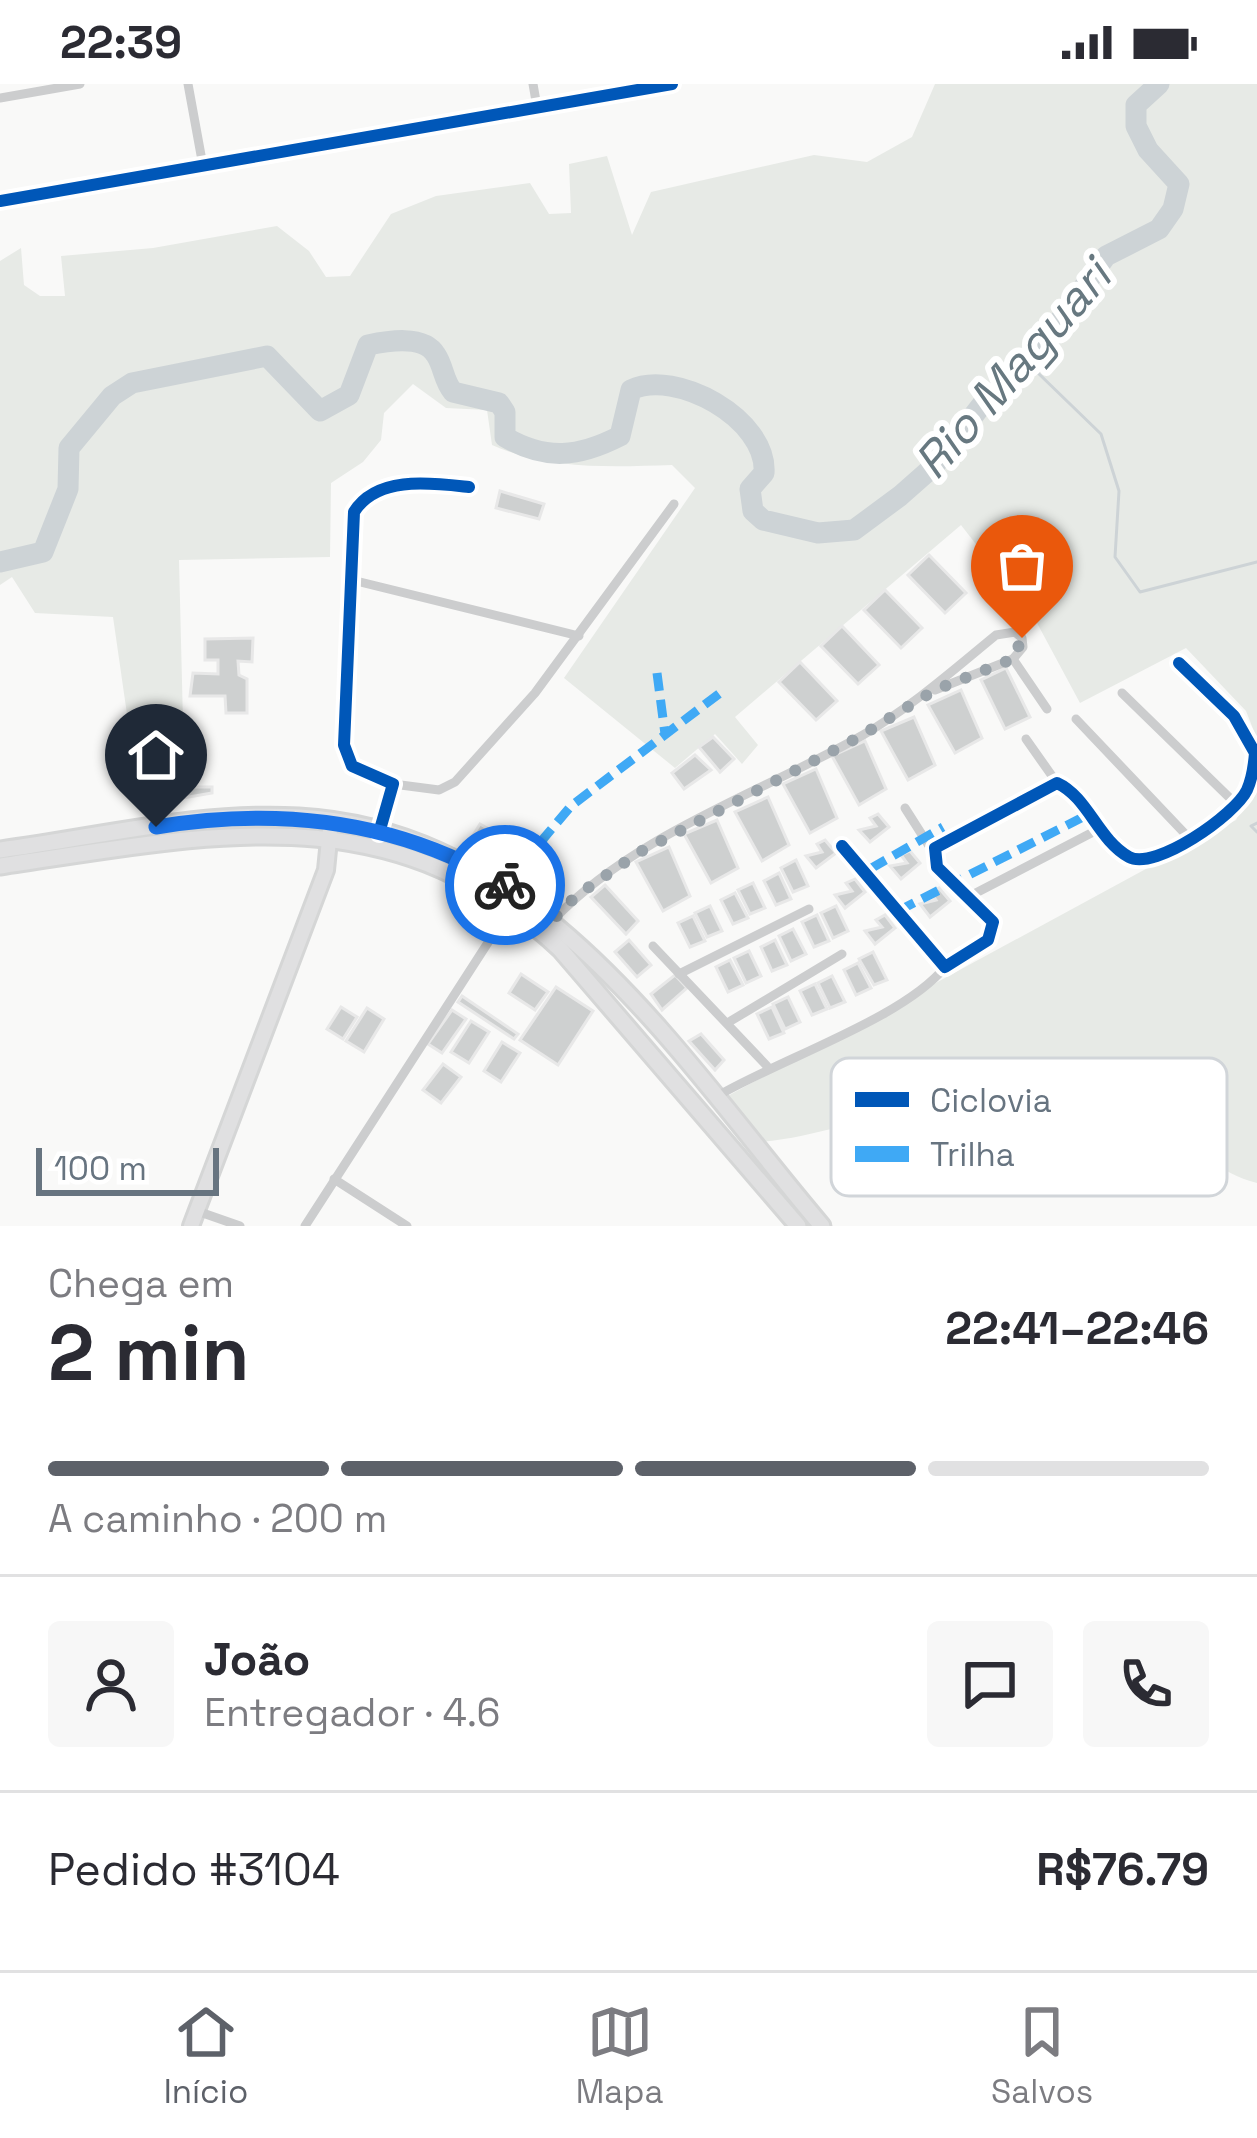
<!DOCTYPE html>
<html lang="pt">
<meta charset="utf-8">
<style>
:root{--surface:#fff;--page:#f7f7f7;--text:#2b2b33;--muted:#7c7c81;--line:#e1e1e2;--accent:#5d6169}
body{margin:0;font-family:"Space Grotesk",sans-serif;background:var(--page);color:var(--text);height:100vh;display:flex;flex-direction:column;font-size:45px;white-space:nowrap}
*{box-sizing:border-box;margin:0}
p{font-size:39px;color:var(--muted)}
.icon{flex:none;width:66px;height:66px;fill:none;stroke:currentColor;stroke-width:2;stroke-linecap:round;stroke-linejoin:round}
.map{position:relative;height:1142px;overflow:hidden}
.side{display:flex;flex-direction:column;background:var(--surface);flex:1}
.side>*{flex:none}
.scale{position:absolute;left:36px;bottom:30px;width:183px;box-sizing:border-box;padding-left:12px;border:6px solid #677480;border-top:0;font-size:33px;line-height:42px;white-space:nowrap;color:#677480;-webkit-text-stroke:9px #fff;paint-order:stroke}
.pin{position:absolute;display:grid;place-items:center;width:102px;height:102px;color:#fff;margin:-123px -51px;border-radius:50% 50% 50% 0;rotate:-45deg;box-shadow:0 0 12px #0007}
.pin .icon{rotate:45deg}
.courier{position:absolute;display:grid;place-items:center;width:120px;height:120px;margin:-60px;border:9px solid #1a73e8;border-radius:50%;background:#fff;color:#222;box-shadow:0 3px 15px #0007}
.summary em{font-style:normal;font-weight:800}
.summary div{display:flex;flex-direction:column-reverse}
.summary{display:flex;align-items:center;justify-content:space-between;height:204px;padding:0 48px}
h1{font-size:78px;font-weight:800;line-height:90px}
.bar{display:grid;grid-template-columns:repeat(4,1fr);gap:18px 12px;align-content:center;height:144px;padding:0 48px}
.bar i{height:15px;border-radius:9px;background:var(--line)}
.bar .current{background:var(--accent)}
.bar p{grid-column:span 4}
.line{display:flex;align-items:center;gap:30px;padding:0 48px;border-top:3px solid var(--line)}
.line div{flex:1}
.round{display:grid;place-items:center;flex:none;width:126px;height:126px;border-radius:12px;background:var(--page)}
.status{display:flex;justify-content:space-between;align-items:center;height:84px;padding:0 60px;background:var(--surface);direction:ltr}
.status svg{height:33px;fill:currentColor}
.tab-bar{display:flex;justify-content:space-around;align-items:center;height:168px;border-top:3px solid var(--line);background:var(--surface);font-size:33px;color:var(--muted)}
.tab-bar a{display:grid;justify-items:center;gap:6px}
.tab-bar .current{color:var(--accent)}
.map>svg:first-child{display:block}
.green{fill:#e7eae6}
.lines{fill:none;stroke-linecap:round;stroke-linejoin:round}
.stream{stroke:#cdd3d6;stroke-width:3}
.river{stroke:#cdd3d6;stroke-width:21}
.building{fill:#ced0d0;stroke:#e8e8e8;stroke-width:3}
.secondary-casing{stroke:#d5d6d6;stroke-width:20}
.primary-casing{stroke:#d5d6d6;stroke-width:21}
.street{stroke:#cccdce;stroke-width:9}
.secondary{stroke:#e0e0e1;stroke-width:14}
.primary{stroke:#e0e0e1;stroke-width:15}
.quiet{stroke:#3fa9f5;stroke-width:9;stroke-dasharray:18 9;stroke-linecap:butt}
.cycleway-casing{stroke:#fff;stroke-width:20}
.cycleway{stroke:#0057b8;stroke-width:12}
.done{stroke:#9aa3aa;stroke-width:12;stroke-dasharray:0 21.6}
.route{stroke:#1a73e8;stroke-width:15}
.labels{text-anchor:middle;stroke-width:12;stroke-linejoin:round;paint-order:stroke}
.water-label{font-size:48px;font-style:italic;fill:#677880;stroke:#fff}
.key{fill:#fff;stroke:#d1d5d9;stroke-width:3}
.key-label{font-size:33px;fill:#677480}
</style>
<div class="status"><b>22:39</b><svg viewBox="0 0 49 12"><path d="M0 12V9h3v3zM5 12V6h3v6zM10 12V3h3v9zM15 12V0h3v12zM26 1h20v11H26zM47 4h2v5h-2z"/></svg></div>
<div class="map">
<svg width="1257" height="1142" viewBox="0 0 1257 1142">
<rect width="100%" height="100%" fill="#f9f9f8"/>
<!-- green -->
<g class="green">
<path d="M935,0H1257V655L1246,627L1186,564L1080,619L1037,539L961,441L735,633L758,661L742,680L715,650L675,684L564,594L695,404L672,381C610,383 549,386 492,361L487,326L446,324L413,300L384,329L381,356L363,378L331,399L330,473L179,476L184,679L146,694L130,651L113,533L35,529L12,493L0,501V177L21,164L24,201L40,212H65L61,172L153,164L277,142L309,167L326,193L350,192L391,130L436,112L530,99L549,130L571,129L569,80L607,72L632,151L651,108L814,71L867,78L912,53Z"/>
<path d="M1257,669V1099C1219,1090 1194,1060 1158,1045C1100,1020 1023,1073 979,1107L950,1095L935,1040L919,1027C864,1032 815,1054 759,1058L724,1014L1236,736L1255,697Z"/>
</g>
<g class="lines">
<!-- stream -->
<g class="stream">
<path d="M1023,288L1038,289L1101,350L1119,407L1115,473L1140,508L1257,478"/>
<path d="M1257,739L1251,742L1257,748"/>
</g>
<!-- river -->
<path class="river" d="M0,478L43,468L68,405L69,364L112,312L132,299L267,272L320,327L349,311L368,261C387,257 424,250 436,271C444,283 443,296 453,308L499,319L505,328V353C546,377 579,373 620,352L631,306C675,284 768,335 764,389L750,405L753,427L763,436L818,449L854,446L900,412L934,382L988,313L1023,288L1106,172L1159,145L1173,125L1179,100L1148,66L1136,42V21L1159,0"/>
</g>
<!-- building -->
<g class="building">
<path d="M500,407L544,420L539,435L496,424Z"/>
<path d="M929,471L966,509L945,529L908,491Z"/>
<path d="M885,506L922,544L901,564L864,526Z"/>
<path d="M842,542L879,581L858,600L821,562Z"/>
<path d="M253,554L252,578L238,577L239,591L247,595V629H226L225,612H190L193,589L218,590V576H205V555Z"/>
<path d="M800,578L837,617L816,636L779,598Z"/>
<path d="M1006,584L1030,633L1005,645L981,596Z"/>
<path d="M961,606L982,654L955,669L928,621Z"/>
<path d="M914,633L935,681L908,696L881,647Z"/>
<path d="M713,653L734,675L720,688L699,663Z"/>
<path d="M865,657L886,705L859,721L832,672Z"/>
<path d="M695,671L711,686L684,705L672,689Z"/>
<path d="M816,685L837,734L810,749L783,700Z"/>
<path d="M189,687L191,703H212V709L183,714L182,689Z"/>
<path d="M768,713L789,761L762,777L735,728Z"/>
<path d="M878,730L889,743L870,758L859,746L876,742L870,734Z"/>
<path d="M717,736L738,784L711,799L684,750Z"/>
<path d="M480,740L520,763L512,783L469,758Z"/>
<path d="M825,756L836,769L816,784L806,772L822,768L817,760Z"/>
<path d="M669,763L690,812L663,827L636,778Z"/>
<path d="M910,767L920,779L901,795L890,782L907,779L901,771Z"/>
<path d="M796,776L808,802L793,808L781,784Z"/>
<path d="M779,789L791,815L776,821L764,797Z"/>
<path d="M855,795L865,808L845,824L835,811L852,807L846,799Z"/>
<path d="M753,799L765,824L750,830L738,806Z"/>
<path d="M605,801L638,837L626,850L591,813Z"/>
<path d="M939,804L950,817L930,833L920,820L936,816L931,809Z"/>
<path d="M735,809L748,834L733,840L721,816Z"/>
<path d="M710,822L722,847L707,853L695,829Z"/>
<path d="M836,822L848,847L833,854L821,829Z"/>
<path d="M817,831L829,857L814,863L802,838Z"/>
<path d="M885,831L895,844L875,860L865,847L882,843L876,836Z"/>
<path d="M693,832L705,857L690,863L678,839Z"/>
<path d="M793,845L806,870L791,877L779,852Z"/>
<path d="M629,856L651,881L637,893L615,868Z"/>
<path d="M775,856L787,881L772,887L761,863Z"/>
<path d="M749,867L761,892L746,899L734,874Z"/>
<path d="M873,868L887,896L874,901L859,875Z"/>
<path d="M730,876L743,901L728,908L716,883Z"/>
<path d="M858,879L871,904L856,911L844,886Z"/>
<path d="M521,890L548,908L535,926L509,909Z"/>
<path d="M675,891L687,904L662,926L651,910Z"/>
<path d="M832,892L845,918L830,924L818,899Z"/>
<path d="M815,900L827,925L812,931L800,907Z"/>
<path d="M556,903L593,927L558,981L520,956Z"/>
<path d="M462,912L518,950L514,955L458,918Z"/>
<path d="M788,913L800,938L785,945L773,920Z"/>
<path d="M341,923L357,933L343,955L327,945Z"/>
<path d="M772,923L784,949L769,955L757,930Z"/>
<path d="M367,924L384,935L364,968L346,957Z"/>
<path d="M452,926L466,935L442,969L428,960Z"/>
<path d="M471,937L489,948L469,979L451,968Z"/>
<path d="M701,950L724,976L715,986L689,957Z"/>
<path d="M502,958L520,969L501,998L484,987Z"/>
<path d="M443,980L461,993L441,1019L423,1006Z"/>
</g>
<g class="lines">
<defs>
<path id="secondary" d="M191,1142L326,786L331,736"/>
<g id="primary">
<path d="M0,766C99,753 200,727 299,733C542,747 680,975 822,1142"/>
<path d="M0,782C206,752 390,706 560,865L798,1142"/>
</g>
</defs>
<!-- secondary casing -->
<use href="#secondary" class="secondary-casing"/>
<!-- primary casing -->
<use href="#primary" class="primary-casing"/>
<!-- street -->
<g class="street">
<path d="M188,0L203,82"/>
<path d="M533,0L537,23"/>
<path d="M0,14L80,0"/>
<path d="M0,117L672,0"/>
<path d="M352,496L579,552"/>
<path d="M1013,575L1047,625"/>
<path d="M1122,609L1237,721"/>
<path d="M1076,635L1190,755"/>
<path d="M1026,655L1057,699"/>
<path d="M393,700L439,706L455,698L535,609L674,420"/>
<path d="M905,724L933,768"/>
<path d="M379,749L393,700L352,682L344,661L354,428C377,391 432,399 469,403"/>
<path d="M842,762L945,883L988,856L993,838L937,783L935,764L1057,699C1088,713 1098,756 1129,773C1155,787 1235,731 1247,706C1252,695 1254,681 1255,669L1234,632L1179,579"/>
<path d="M970,812L1097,746"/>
<path d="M553,836C637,749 759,710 863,651C913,622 952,587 996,551L1015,548L1022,554L1023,563L1013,575L935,606"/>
<path d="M653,862L767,982"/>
<path d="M679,890L809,825"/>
<path d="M729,938L842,870"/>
<path d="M714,1014C777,976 903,935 945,883"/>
<path d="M334,1095L407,1142"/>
<path d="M197,1127L240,1142"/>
<path d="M305,1142L511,823"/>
</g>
<!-- secondary -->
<use href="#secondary" class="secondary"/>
<!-- primary -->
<use href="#primary" class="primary"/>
<!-- quiet -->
<g class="quiet">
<path d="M657,589L665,650"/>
<path d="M870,785L943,743"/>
<path d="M515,807L544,754L571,722L724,606"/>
<path d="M898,827L1087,731"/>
</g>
<defs>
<g id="cycleway">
<path d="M0,117L672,0"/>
<path d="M379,749L393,700L352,682L344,661L354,428C377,391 432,399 469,403"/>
<path d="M842,762L945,883L988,856L993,838L937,783L935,764L1057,699C1088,713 1098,756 1129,773C1155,787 1235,731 1247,706C1252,695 1254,681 1255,669L1234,632L1179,579"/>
</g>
</defs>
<!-- cycleway casing -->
<use href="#cycleway" class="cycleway-casing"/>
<!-- cycleway -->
<use href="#cycleway" class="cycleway"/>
</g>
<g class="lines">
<!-- done -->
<path class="done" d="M505,801L553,836L576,812L640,768L859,653L935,606L1013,575L1022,554"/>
<!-- route -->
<path class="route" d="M156,743C278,723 397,735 505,801"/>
</g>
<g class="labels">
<!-- water labels -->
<g class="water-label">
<text transform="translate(1012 285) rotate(-49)" y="17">Rio Maguari</text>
</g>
</g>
<!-- legend -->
<rect x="831" y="974" width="396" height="138" rx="18" class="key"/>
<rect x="855" y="1008" width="54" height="15" fill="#0057b8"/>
<rect x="855" y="1062" width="54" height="16" fill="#3fa9f5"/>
<g class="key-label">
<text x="930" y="1028">Ciclovia</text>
<text x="930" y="1082">Trilha</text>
</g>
</svg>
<div class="scale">100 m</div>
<div class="pin" style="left:1022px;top:554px;background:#ea580c"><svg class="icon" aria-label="bag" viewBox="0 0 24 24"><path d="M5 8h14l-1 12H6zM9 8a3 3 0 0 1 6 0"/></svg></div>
<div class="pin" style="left:156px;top:743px;background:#1f2937"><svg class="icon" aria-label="home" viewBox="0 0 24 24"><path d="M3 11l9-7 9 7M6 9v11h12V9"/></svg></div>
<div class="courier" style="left:505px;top:801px"><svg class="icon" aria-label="bike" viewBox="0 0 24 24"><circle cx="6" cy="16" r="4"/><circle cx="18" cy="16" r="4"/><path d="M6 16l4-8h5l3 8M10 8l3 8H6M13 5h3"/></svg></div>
</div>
<section class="side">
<div class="summary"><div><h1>2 min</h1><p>Chega em</p></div><em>22:41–22:46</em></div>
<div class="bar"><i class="current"></i><i class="current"></i><i class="current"></i><i></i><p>A caminho · 200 m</p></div>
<div class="line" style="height:216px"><a class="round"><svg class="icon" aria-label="person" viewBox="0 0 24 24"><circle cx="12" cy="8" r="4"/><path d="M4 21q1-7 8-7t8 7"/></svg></a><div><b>João</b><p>Entregador · 4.6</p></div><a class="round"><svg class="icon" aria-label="chat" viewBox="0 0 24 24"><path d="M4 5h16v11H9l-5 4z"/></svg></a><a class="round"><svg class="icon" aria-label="phone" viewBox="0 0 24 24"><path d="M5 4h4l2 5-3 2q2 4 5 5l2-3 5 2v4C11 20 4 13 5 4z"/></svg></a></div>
<div class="line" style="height:156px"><div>Pedido #3104</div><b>R$76.79</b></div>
</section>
<nav class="tab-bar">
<a class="current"><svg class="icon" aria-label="home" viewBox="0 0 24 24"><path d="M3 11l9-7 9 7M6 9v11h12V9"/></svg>Início</a>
<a><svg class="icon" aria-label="map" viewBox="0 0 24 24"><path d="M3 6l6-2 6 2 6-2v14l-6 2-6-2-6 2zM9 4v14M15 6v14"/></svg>Mapa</a>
<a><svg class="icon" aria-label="saved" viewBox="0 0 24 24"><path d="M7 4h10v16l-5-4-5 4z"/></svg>Salvos</a>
</nav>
